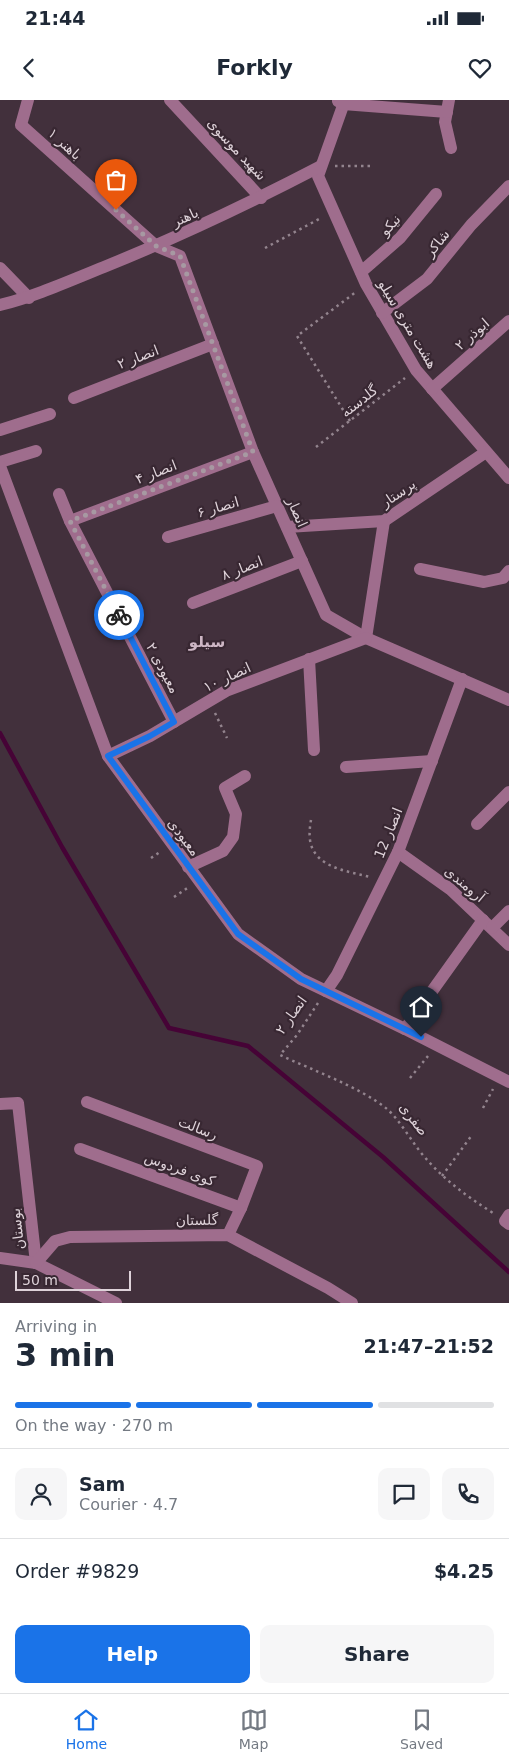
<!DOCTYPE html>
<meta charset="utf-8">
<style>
:root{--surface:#fff;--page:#f6f6f7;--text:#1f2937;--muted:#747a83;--line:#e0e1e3;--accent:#1a73e8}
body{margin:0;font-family:"DejaVu Sans",Vazirmatn,sans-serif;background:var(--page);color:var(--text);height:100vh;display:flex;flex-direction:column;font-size:19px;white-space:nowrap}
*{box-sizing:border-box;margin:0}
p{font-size:16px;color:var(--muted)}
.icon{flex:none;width:28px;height:28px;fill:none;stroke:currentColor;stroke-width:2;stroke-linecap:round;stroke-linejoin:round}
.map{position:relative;height:1203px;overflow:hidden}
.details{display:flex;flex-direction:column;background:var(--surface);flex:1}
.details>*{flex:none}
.scale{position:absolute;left:15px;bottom:12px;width:116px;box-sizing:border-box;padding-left:5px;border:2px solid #ded2d9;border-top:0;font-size:14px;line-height:18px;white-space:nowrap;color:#ded2d9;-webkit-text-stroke:4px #382732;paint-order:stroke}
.pin{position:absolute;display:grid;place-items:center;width:42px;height:42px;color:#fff;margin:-51px -21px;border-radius:50% 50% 50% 0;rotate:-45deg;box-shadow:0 0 5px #0007}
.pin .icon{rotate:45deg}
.courier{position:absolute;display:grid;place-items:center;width:50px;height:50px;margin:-25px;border:4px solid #1a73e8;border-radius:50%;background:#fff;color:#222;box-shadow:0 1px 6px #0007}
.summary em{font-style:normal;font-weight:600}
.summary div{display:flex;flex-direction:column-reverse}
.summary{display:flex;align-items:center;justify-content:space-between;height:85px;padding:0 15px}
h1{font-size:32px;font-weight:600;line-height:38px}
.bar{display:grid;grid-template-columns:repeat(4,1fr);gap:8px 5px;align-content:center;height:60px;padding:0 15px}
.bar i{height:6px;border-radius:4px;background:var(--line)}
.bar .selected{background:var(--accent)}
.bar p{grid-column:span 4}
.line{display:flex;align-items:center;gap:12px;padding:0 15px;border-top:1px solid var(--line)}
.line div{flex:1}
.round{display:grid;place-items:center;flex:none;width:52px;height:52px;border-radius:10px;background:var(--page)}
.primary-button{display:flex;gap:10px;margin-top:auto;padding:10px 15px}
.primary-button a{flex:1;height:58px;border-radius:10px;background:var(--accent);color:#fff;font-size:20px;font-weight:600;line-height:58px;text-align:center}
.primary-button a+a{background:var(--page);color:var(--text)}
.status{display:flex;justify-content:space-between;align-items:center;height:35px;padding:0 25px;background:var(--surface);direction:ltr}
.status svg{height:14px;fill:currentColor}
header{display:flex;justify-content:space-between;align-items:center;height:65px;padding:0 15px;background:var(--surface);font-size:22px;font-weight:600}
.menu{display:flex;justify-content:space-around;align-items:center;height:70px;border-top:1px solid var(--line);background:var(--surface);font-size:14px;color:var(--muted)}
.menu a{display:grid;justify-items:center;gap:2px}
.menu .selected{color:var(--accent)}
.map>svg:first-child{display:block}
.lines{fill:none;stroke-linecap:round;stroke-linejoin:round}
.stream{stroke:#460336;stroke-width:4.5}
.path{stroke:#93848e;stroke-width:2.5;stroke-dasharray:2.5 4;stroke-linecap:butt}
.minor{stroke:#9f6d8d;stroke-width:12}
.done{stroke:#a799a2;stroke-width:5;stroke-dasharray:0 9}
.route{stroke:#1a73e8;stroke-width:6}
.labels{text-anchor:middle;stroke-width:4.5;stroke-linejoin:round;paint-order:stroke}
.street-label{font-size:14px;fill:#ded2d9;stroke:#382732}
.neighbourhood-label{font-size:15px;font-weight:bold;fill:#cdb6c4;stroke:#382732}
</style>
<div class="status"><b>21:44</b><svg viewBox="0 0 49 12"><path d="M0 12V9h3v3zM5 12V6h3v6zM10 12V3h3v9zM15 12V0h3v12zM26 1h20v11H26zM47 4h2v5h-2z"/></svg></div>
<header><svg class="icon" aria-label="back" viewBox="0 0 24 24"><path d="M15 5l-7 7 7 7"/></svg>Forkly<svg class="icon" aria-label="heart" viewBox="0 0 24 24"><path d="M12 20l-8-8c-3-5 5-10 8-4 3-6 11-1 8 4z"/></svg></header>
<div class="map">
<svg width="509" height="1203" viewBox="0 0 509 1203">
<rect width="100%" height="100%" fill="#42303c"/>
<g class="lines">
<!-- stream -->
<path class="stream" d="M0,633L62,747L169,928L248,946L383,1057L509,1172"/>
<!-- path -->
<g class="path">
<path d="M335,66H371"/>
<path d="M265,148L321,118"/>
<path d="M350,321L297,236L356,192"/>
<path d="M316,347L405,278"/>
<path d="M215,613L227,638"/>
<path d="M311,720C310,726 309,733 310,740C314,768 348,771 370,777"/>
<path d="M151,758L160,752"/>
<path d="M174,797L189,787"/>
<path d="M318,903L297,935L280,955C312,970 360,987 387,1009C399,1019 412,1042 422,1054C444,1080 465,1095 493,1113"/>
<path d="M410,978L428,956"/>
<path d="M483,1008L493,989"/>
<path d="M442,1076L472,1035"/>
</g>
<!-- minor -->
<g class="minor">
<path d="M28,0L21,25L156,146L180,156L253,352L326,515L366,538L509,600"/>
<path d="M170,0L261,98"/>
<path d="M345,0L318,76L366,184L416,270L509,378"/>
<path d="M449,0L445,22L451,48"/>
<path d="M338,1L343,4L447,12"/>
<path d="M0,168L29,198"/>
<path d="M361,172L400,138L436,94"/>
<path d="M0,205C36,196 69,181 104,167C178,137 250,103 321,66"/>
<path d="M382,213L427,179L471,125L509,86"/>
<path d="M432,289L509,221"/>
<path d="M74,298L213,244"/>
<path d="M0,330L50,314"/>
<path d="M0,362L36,351"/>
<path d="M0,366L108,656L238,834L301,879L405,929L509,982"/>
<path d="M59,394L70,421L174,622"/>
<path d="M70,421L253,352"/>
<path d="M287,427L384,421L486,352"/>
<path d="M168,437L277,406"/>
<path d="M420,469L484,482L503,478L509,471"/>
<path d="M193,503L302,461"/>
<path d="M366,538L384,421"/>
<path d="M309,559L314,650"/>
<path d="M108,656L150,636L226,591L366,538"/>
<path d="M346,667L432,661"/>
<path d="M477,724L509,692"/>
<path d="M398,752L450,789L509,845"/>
<path d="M188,767L223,751L233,737L236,714L225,688L245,676"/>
<path d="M492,828L509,811"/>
<path d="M326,891L337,875L398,752L462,579"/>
<path d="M405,929L483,820"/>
<path d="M87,1002L257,1066L241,1108"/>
<path d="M0,1004L18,1003L36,1163"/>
<path d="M80,1049L241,1108L228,1135"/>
<path d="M509,1115L505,1121L509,1124"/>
<path d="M0,1158L36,1163L116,1203"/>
<path d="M36,1163L55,1141L70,1137L228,1135L328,1188L352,1203"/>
</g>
</g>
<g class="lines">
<!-- done -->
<path class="done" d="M116,110L156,146L180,156L253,352L70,421L119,515"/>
<!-- route -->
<path class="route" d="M119,515L174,622L150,636L108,656L238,834L301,879L421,937"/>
</g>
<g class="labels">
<!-- street labels -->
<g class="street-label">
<text transform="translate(65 44) rotate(42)" y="5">باهنر ۱</text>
<text transform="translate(237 49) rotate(47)" y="5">شهید موسوی</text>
<text transform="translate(185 117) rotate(-25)" y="5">باهنر</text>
<text transform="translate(390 125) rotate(-47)" y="5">نیکو</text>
<text transform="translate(437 143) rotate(-51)" y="5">شاکر</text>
<text transform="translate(408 224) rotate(59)" y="5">هشت متری سیلو</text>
<text transform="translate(472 234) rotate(-41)" y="5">ابوذر ۲</text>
<text transform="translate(138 257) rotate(-21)" y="5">انصار ۲</text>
<text transform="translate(359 301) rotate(-38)" y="5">گلدسته</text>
<text transform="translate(156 372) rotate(-21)" y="5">انصار ۴</text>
<text transform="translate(398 393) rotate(-34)" y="5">پرستار</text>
<text transform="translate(218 407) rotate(-16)" y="5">انصار ۶</text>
<text transform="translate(297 412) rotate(66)" y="5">انصار</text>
<text transform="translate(242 468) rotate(-21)" y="5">انصار ۸</text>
<text transform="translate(163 568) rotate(62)" y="5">معبودی ۲</text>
<text transform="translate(227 577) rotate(-25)" y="5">انصار ۱۰</text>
<text transform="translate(388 733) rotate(-68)" y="5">انصار 12</text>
<text transform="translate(184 737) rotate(53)" y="5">معبودی</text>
<text transform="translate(465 784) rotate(40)" y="5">آرومندی</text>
<text transform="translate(291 915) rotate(-55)" y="5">انصار ۲</text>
<text transform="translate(414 1019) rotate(52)" y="5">صفری</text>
<text transform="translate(198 1028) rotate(21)" y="5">رسالت</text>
<text transform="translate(180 1069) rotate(20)" y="5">کوی فردوس</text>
<text transform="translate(197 1120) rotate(-1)" y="5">گلستان</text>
<text transform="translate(17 1129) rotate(-97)" y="5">بوستان</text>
</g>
<!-- neighbourhood labels -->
<g class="neighbourhood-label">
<text x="207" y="547">سیلو</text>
</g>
</g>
</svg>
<div class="scale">50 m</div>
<div class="pin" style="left:116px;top:110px;background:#ea580c"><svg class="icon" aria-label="bag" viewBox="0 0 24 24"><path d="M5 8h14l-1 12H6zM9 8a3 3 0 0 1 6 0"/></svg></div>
<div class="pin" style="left:421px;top:937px;background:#1f2937"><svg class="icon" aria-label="home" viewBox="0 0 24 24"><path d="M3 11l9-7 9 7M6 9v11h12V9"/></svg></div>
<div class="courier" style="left:119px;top:515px"><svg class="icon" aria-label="bike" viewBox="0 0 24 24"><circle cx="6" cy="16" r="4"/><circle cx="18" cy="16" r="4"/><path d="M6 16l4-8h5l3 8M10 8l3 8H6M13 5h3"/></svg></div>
</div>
<section class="details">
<div class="summary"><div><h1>3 min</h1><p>Arriving in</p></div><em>21:47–21:52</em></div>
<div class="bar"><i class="selected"></i><i class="selected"></i><i class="selected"></i><i></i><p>On the way · 270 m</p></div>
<div class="line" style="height:90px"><a class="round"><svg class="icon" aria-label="person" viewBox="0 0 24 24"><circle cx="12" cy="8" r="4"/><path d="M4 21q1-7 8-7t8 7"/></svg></a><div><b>Sam</b><p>Courier · 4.7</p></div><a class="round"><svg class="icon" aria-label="chat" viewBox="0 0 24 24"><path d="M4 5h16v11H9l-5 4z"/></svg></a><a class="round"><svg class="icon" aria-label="phone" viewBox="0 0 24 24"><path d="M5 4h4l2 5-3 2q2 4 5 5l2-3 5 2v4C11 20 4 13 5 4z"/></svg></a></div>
<div class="line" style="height:65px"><div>Order #9829</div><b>$4.25</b></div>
<div class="primary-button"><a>Help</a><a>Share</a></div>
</section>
<nav class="menu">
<a class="selected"><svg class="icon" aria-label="home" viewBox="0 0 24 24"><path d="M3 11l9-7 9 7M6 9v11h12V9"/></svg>Home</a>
<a><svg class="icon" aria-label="map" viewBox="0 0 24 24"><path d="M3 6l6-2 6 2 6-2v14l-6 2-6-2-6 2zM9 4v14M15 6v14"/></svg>Map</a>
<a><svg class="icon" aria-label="saved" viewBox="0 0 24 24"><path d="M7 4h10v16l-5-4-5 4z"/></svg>Saved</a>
</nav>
